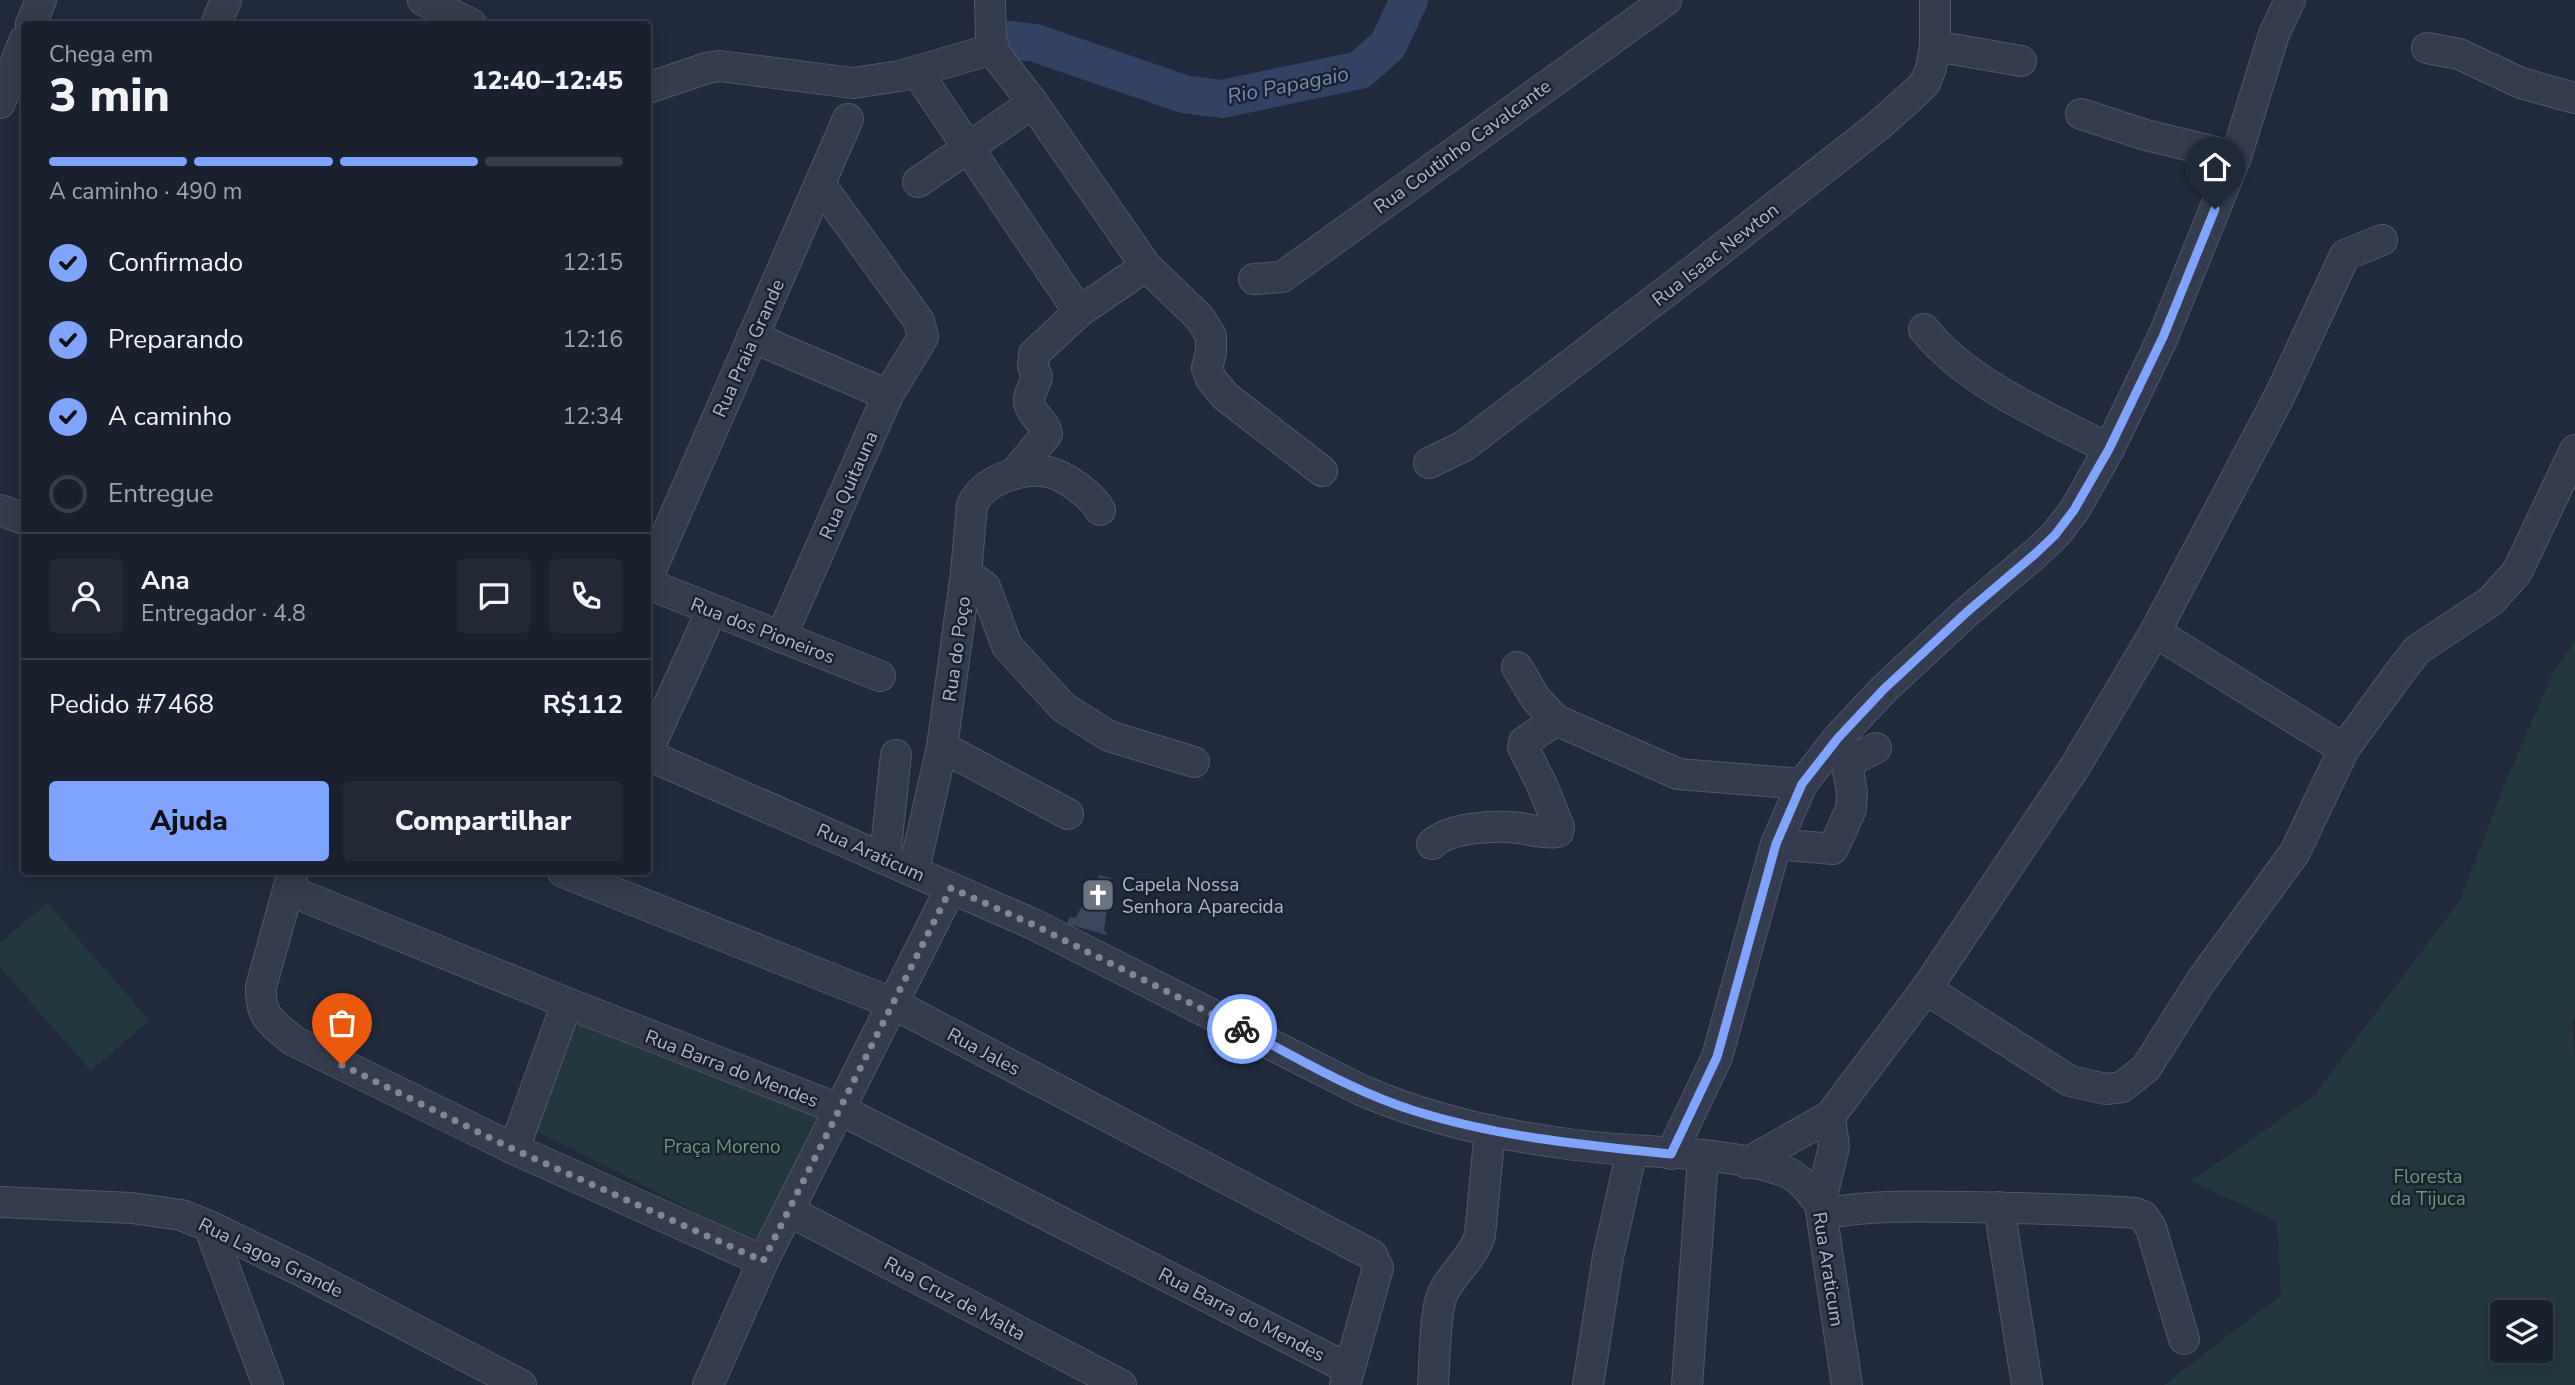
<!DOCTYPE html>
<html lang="pt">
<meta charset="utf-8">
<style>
:root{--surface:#19202e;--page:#222836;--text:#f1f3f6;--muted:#9fa3aa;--line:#373e4a;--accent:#7fa4fe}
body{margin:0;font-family:"Nunito Sans",sans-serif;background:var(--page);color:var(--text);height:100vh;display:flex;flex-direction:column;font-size:26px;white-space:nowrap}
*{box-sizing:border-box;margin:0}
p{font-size:23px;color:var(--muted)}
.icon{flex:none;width:38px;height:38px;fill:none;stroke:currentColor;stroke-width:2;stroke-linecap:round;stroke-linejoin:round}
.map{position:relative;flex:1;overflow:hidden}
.drawer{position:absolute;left:21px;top:21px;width:630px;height:854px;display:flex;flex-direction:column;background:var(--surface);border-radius:7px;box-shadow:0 4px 18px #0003,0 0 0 2px var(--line)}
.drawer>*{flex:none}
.tools{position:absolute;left:2490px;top:1300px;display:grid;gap:14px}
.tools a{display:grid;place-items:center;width:63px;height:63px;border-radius:7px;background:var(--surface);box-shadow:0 4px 18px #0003,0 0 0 2px var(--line);font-size:35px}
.pin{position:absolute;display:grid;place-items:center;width:60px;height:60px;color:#fff;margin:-72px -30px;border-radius:50% 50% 50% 0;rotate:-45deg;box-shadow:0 0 7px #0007}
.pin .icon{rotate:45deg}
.courier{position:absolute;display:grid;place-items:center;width:70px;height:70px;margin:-35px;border:5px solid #7fa4fe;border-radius:50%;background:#fff;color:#222;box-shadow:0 2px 9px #0007}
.head em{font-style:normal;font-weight:800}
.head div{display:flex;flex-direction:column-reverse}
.head{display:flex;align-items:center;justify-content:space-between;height:119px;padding:0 28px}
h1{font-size:46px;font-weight:800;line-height:52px}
.bar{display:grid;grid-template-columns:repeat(4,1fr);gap:10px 7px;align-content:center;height:84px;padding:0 28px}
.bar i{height:9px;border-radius:5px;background:var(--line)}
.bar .on{background:var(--accent)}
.bar p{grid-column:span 4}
.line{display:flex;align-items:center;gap:18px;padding:0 28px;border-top:2px solid var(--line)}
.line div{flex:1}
.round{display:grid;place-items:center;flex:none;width:74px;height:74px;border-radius:7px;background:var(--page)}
ol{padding:0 28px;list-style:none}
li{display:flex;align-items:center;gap:21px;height:77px}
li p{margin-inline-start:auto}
li .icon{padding:7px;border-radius:50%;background:var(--accent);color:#111;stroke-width:4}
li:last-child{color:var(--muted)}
li i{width:38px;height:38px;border:4px solid var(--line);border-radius:50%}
.cta{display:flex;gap:14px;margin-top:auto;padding:14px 28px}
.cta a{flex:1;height:80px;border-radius:7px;background:var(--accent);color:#111;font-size:28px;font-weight:800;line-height:80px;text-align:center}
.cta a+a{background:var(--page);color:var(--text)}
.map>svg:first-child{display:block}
.green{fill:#23383e;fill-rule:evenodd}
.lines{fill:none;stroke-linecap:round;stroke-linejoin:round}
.river{stroke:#344365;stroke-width:38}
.building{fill:#3d465d}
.minor-casing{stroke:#505768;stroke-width:32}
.minor{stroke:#353c4d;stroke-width:30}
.done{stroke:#7e8697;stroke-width:7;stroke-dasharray:0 12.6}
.route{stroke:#7fa4fe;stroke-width:9}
.labels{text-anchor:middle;stroke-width:5;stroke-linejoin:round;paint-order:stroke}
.street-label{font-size:19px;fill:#b0b7c8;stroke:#1a2131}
.poi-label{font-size:19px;fill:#b0b7c8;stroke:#1a2131;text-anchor:start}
.park-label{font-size:19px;fill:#669b77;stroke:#1a2131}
.water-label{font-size:21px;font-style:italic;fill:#768ab2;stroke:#1a2131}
</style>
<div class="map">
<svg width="2575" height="1385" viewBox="0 0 2575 1385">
<rect width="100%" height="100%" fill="#212a3d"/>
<!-- green -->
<g class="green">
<path d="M2575,641V1019L2572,1021L2575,1058V1385H2164L2281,1295L2277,1221L2191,1181L2313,1097L2460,900L2506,781L2553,673ZM2541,1312V1351H2502V1312Z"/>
<path d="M47,903L149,1020L91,1071L0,967V943Z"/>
<path d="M580,1015L823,1109L754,1242L533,1129Z"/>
</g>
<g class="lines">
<!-- river -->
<path class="river" d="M1011,40L1035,43L1184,94L1222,99L1360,70L1388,45L1409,0"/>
</g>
<!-- building -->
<path class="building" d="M1099,875L1111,878L1104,930L1107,935L1067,924L1069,918L1076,917Z"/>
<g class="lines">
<defs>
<g id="minor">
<path d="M423,0L471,24"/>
<path d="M990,0L991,39L996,55L1033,103L1146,266L1200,318L1211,336V352L1207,368L1211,379L1225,396L1322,471"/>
<path d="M31,24L41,0"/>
<path d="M216,24L226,0"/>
<path d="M1935,46L2021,61"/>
<path d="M2427,48L2459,54L2521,83L2575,98"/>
<path d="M917,72L1079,312"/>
<path d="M648,88L707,68L719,66L853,83L900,76L993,49"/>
<path d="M0,103L24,41"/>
<path d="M2081,114L2146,135L2236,157"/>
<path d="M918,182L1033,103"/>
<path d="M1254,279L1282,277L1666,0"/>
<path d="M1924,329C1967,384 2048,417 2109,449"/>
<path d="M752,337L888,395"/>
<path d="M1429,463L1464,446L1697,268L1878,126L1916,92L1925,83L1931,68L1935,46V0"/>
<path d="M1014,474L1047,434C1045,421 1028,413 1029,399C1030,392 1035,384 1037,377L1033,366L1034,354L1079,312L1146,266"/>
<path d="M0,510L24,519"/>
<path d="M966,573L985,587L1007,646L1064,708L1109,736L1194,762"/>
<path d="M648,577L848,119"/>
<path d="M648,584L880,676"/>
<path d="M2155,632L2344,749"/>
<path d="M781,637L888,395L923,337L919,321L820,184"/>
<path d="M1517,667L1536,699L1556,720L1678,774L1802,784"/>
<path d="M942,747L1068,814"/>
<path d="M648,750L712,610"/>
<path d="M648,755L1033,924L1361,1090C1426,1118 1498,1135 1568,1144C1635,1154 1718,1149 1781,1170C1798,1175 1810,1191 1820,1204L1847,1385"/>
<path d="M1432,844C1450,827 1495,825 1519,828C1533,830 1544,834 1558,832L1559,827L1542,785L1523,747L1524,742L1556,720"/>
<path d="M1776,844L1833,849L1851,809L1852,793L1848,770L1854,759L1876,748"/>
<path d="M885,857L896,755"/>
<path d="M914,870L942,747L966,573L972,505C983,480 1022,467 1048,472C1064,475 1092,495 1100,510"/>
<path d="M293,872L261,987C260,1018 272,1023 294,1041L514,1149L763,1261"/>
<path d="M563,872L892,1003L1372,1255L1378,1268L1345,1385"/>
<path d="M288,890L567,1003L841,1110L1349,1369"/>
<path d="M1926,989L2070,1081L2106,1089L2122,1087L2146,1068L2201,981L2295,852L2344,749L2397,676L2417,650L2491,601L2517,572L2575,450"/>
<path d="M514,1149L567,1003"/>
<path d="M1671,1154L1717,1057L1776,844L1802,784L1838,738L1884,689L1968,611L2035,554L2055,535L2074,511L2109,449L2163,337L2236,157L2274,34L2290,0"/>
<path d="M1747,1163L1830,1116L1926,989L2076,765L2155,632L2280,395L2345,255L2382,240"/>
<path d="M0,1202L132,1208L181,1215L209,1226L308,1274L521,1385"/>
<path d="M1820,1204L1834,1147L1830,1116"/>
<path d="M1999,1207L2027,1385"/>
<path d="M789,1211L1121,1385"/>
<path d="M1823,1214C1869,1205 1916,1206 1963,1207C2020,1208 2078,1209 2135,1213L2143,1216L2151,1228L2184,1339"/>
<path d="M209,1226L268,1385"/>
<path d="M708,1385L763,1261L951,888"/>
<path d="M1433,1385C1435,1363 1434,1309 1444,1291C1454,1272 1474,1256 1480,1235L1490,1130"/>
<path d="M1588,1385L1608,1257L1632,1150"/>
<path d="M1687,1385L1703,1157"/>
</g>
</defs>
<!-- minor casing -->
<use href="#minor" class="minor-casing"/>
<!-- minor -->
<use href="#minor" class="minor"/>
</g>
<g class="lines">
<!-- done -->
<path class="done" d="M342,1065L513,1149L763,1261L951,888L1032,924L1242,1029"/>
<!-- route -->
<path class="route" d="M1242,1029C1298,1058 1354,1092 1415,1111C1498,1137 1584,1145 1671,1154L1717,1057L1776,844L1802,784L1838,738L1884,689L1968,611L2035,554L2055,535L2074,510L2109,449L2163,337L2215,209"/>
</g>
<!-- icons -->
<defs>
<symbol id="church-square" viewBox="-11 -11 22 22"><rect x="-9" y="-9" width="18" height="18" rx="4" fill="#6b7280" stroke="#1a2131"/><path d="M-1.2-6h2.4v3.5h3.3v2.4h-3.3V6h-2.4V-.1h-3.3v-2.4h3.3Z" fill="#fff"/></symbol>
</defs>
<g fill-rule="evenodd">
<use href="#church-square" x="1079" y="876" width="38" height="38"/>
</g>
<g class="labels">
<!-- street labels -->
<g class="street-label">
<text transform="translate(1462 146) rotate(-36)" y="7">Rua Coutinho Cavalcante</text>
<text transform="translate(1715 254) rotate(-38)" y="7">Rua Isaac Newton</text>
<text transform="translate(748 348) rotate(-66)" y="7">Rua Praia Grande</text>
<text transform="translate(848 485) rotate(-66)" y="7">Rua Quitauna</text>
<text transform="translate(763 630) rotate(21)" y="7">Rua dos Pioneiros</text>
<text transform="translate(956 649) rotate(-82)" y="7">Rua do Poço</text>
<text transform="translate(871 852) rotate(24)" y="7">Rua Araticum</text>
<text transform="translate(984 1051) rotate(28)" y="7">Rua Jales</text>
<text transform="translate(732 1068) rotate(21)" y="7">Rua Barra do Mendes</text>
<text transform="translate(271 1257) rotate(26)" y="7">Rua Lagoa Grande</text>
<text transform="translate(1829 1269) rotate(81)" y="7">Rua Araticum</text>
<text transform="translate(955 1298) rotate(28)" y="7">Rua Cruz de Malta</text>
<text transform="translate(1242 1314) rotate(27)" y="7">Rua Barra do Mendes</text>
</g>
<!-- poi labels -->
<g class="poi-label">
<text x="1122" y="891">Capela Nossa<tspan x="1122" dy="22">Senhora Aparecida</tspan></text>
</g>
<!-- park labels -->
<g class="park-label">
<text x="722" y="1153">Praça Moreno</text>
<text x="2428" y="1183">Floresta<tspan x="2428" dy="22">da Tijuca</tspan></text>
</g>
<!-- water labels -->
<g class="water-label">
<text transform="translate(1288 85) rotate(-11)" y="7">Rio Papagaio</text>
</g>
</g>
</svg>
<div class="tools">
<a><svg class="icon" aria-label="layers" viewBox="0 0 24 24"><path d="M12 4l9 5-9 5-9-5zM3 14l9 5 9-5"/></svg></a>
</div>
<div class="pin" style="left:342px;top:1065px;background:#ea580c"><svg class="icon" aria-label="bag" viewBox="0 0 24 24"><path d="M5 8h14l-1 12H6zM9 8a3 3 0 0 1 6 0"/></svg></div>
<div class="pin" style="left:2215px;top:209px;background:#1f2937"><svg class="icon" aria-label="home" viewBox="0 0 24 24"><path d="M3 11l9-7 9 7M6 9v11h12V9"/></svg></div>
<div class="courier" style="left:1242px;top:1029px"><svg class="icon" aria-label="bike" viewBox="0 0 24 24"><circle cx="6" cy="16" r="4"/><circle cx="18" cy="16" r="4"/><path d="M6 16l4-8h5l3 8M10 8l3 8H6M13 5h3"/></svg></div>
<section class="drawer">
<div class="head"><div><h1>3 min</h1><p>Chega em</p></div><em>12:40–12:45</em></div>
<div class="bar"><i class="on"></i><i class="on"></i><i class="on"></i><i></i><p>A caminho · 490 m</p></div>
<ol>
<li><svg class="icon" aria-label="check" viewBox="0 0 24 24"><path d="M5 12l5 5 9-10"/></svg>Confirmado<p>12:15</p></li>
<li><svg class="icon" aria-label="check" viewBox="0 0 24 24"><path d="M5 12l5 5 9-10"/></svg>Preparando<p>12:16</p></li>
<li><svg class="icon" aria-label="check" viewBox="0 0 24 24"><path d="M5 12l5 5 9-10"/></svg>A caminho<p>12:34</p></li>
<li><i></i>Entregue</li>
</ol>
<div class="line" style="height:126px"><a class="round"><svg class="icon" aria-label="person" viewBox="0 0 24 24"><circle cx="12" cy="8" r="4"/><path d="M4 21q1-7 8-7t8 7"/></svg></a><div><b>Ana</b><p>Entregador · 4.8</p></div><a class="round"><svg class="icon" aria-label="chat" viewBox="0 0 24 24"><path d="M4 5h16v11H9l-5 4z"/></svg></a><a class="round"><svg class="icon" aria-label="phone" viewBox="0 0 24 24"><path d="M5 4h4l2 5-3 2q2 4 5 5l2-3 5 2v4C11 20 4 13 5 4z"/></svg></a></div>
<div class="line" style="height:91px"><div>Pedido #7468</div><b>R$112</b></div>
<div class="cta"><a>Ajuda</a><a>Compartilhar</a></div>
</section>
</div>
